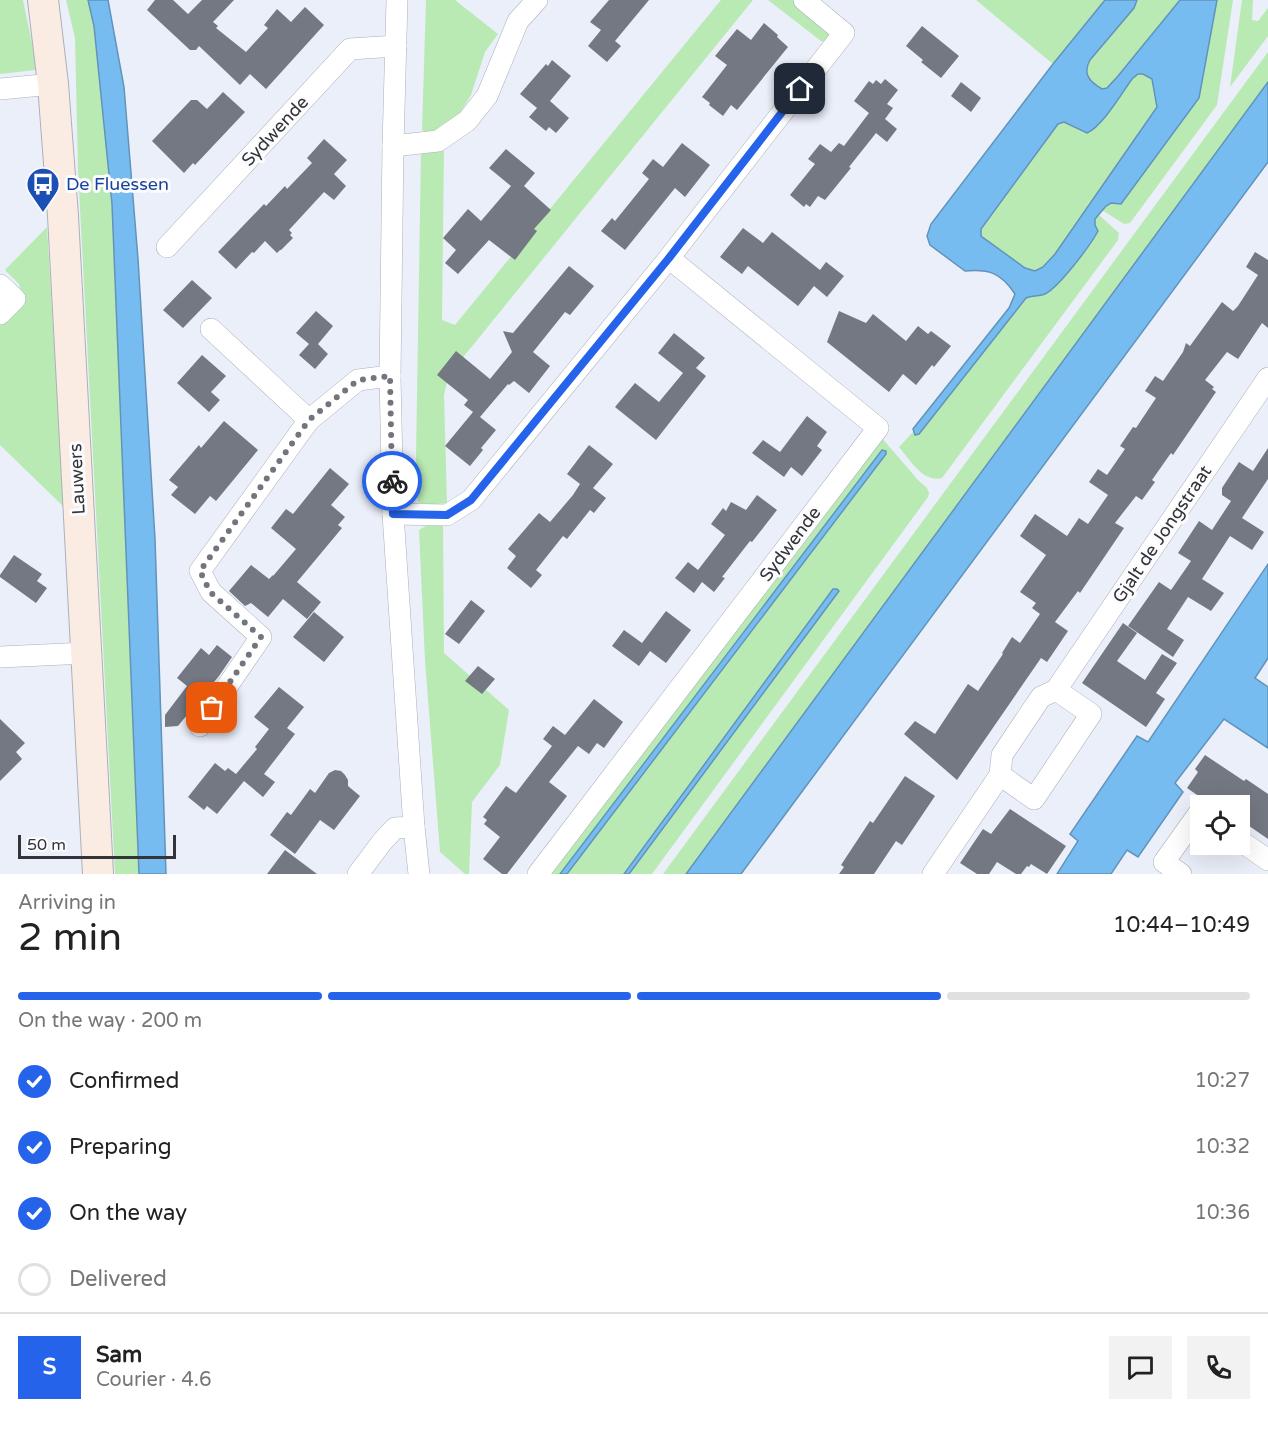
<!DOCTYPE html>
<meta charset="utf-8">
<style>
:root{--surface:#fff;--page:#f2f2f2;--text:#222;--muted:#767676;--line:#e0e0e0;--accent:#2563eb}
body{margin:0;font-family:"Varela Round",sans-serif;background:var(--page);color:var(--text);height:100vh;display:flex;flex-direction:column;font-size:22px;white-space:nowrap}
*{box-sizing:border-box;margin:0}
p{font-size:20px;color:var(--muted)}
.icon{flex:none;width:33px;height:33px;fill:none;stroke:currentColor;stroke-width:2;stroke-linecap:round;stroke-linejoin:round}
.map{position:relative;height:874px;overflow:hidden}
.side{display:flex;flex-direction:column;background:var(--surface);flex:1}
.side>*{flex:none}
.buttons{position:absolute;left:1190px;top:795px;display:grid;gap:12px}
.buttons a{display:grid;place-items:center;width:60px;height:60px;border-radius:0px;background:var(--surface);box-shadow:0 6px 24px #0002;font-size:30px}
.scale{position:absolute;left:18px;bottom:15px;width:158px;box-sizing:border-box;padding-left:6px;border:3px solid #323438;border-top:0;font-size:16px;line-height:21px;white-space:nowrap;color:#323438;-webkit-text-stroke:4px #fcfcff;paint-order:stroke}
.pin{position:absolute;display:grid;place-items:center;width:51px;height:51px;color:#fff;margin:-26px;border-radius:12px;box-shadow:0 3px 9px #0006}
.courier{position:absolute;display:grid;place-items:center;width:60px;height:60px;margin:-30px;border:4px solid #2563eb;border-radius:50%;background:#fff;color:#222;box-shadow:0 2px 8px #0007}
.head em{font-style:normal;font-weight:600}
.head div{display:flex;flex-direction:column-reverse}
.head{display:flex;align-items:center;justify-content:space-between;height:102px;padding:0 18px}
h1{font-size:39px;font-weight:600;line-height:45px}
.bar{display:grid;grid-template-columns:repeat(4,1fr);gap:9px 6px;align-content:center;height:72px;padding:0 18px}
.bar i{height:8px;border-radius:4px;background:var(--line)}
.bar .current{background:var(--accent)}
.bar p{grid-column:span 4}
.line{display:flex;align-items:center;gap:15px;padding:0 18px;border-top:2px solid var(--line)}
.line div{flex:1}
.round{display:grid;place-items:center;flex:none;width:63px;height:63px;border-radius:0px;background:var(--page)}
ol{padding:0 18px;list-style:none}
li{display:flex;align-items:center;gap:18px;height:66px}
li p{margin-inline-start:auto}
li .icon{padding:6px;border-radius:50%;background:var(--accent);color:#fff;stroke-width:4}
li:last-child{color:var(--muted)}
li i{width:33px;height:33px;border:3px solid var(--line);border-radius:50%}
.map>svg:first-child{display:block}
.green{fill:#baeab3}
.water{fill:#76bcf1;stroke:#6293ba;stroke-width:1.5;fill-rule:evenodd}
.building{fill:#747882}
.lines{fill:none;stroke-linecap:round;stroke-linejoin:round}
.street-casing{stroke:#acb0bb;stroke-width:22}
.secondary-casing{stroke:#acb0bb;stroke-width:32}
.street{stroke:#fff;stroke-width:21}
.secondary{stroke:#faece3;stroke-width:30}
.done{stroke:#73757c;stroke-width:6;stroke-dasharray:0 10.8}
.route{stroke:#2563eb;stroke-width:8}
.labels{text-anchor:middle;stroke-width:6;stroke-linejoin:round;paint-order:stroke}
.street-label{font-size:18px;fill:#323438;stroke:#fcfcff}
.transit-label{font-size:18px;fill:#164399;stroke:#fcfcff;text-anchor:start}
</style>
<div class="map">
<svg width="1268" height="874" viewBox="0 0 1268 874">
<rect width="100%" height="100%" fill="#ebeffa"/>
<!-- green -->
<g class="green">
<path d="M0,0H23L34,53L36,70L0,74Z"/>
<path d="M66,0H88L94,26L112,204L139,874H115L78,170L75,38Z"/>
<path d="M426,0H455L498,34L485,52L471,95L460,113L446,127L427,133L422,130Z"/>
<path d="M721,0H753L456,366L448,377L444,395L447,503L427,505L418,502L416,458L421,151L444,149L442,320L455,325Z"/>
<path d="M768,0H809L836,43L821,41Z"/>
<path d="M976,0H1105L1053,64Z"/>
<path d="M1137,0H1180L1118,76L1107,88L1102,89C1090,82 1082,74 1090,60L1136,3Z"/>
<path d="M1217,0H1233L1217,105L1130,223L1124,224L1102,210L1111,203L1199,98Z"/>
<path d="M1242,0H1253L1252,20L1258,21L1268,8V36L1230,87Z"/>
<path d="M1268,52V82L749,790L686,874H663Z"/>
<path d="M1138,74H1143L1152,79L1157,106L1055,254L1043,267L1035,271L1025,268L981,236V230L1058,124L1064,122L1087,133L1132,79Z"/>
<path d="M1099,215L1119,233L1118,240L942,478C923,483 910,460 899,447L913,432L915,435L919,434L1026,298L1030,296H1040L1095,225V219Z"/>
<path d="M47,227L64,507L0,445V318L21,294L19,284L5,270Z"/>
<path d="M881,437L918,480L927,488L929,493L928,497L652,874H629L839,591L837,589H833L624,874H567L885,454L886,451L884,450H882L560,874H549Z"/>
<path d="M443,525L444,653L509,710L500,765L472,802L469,874H465L440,852L425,661L419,530L426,526Z"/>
</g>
<!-- water -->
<g class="water">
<path d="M88,0H108L124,87L138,259L155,539L166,874H139L112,204L94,26Z"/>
<path d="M1105,0H1137L1134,8L1090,60C1082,74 1090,82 1102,89L1107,88L1118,76L1180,0H1217L1199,98L1121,204L1111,203L1106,206L1095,219V225L1098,231C1090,246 1059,287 1045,294C1038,297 1032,295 1026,298L919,434L915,435L913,429L1009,308L1015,294C1001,273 990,269 965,271L930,245L927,236L931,224L1053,64ZM1138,74H1143L1152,79L1157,107L1055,254L1043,267L1035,271L1025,268L981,236V229L1058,124L1064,122L1087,133C1102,127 1122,93 1132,79Z"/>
<path d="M1268,82V162L741,874H686Z"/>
<path d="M882,450L886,451V454L567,874H560Z"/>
<path d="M1268,564V658L1255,678L1268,687V748L1224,719L1175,783L1183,792L1138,857L1127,850L1111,874H1057L1078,841L1070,834L1137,736L1148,742Z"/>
<path d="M833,589H837L839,591L629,874H624Z"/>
</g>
<!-- building -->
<g class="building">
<path d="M155,0H173L188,14L202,0H234L213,22L218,26L216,28L246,52L268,28L264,25L277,9L291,22L305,7L324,25L266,89L250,74L240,85L199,46L196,50H190L147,10Z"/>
<path d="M609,0H649L615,41L621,46L607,62L588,46L601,30L590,22Z"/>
<path d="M764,23L778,35L777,37L788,47L737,110L731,105L723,116L709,105L710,103L702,97L727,65L715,56L737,29L751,40Z"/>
<path d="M922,26L959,56L941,78L921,62L923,60L906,46Z"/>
<path d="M552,60L571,76L550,101L569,118L556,133L549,127L546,131L529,117L537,108L520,94L546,64L548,66Z"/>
<path d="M885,79L898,90L887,104L893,108L885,119L897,129L887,142L876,133L849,167L851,168L825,200L818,196L810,207L806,204L804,207L790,195L815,164L808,159L820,144L831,152L839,143L844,146L869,113L854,101L869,81L873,84L876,80L881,84Z"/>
<path d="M961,82L981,98L971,112L951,96Z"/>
<path d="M223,92L245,112L195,165L193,163L184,173L152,141L191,100H197L207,109Z"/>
<path d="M324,139L347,160L334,174L346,186L334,200L324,192L289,230L292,233L290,235L293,238L281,250H280L277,253L265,241L254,253L252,252L236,269L218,252L264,204L266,206L285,186L287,189L312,163L307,158Z"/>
<path d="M682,143L710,165L685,197L675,188L625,250L601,231L612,218L615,221L649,179L642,173L653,159L663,167Z"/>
<path d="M506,149L535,173L524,186L551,210L534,229L537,231L515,260L489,240L458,274L445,263L456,250L443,238L468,209L481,221L511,186L489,168Z"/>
<path d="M743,228L763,243L772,232L820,270L826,262L844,276L827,297L814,286L798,306L748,266L742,274L720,257Z"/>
<path d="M1255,252L1268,260V328L1262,323L1238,359L1227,352L1205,380L1214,387L1212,389L1216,392L1173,455L1171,453L1152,480L1155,482L1142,500L1136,496L1115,523L1124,528L1080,593L1078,591L1055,622L1068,631L1047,662L1041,658L957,780L904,734L915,721L935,734L968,684L978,691L1003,654L1002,653L1012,637L1020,643L1040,614L1032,608L1036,603L1020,592L1046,555L1020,536L1035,514L1067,536L1079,518L1088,524L1108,495L1089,482L1098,469L1107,475L1125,449L1120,446L1133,427L1136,428L1156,398L1145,391L1155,376L1163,381L1183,352L1186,343L1190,346L1222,302L1233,311L1238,306L1258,275L1246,267Z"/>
<path d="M569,266L594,286L570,315L565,312L533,352L550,366L529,393L514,381L509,385L508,384L480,417L496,430L481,448L483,450L470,466L445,446L473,412L464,405L468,400L437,375L456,351L490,379L512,352L503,331L513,333Z"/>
<path d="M192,280L212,298L183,328L163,310Z"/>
<path d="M316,311L333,326L318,344L328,354L315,369L299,355L309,344L296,333Z"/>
<path d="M839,311L866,323L873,314L906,341L918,326L928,334L931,331L951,346L934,367L932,365L916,385L903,374L889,392L827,342Z"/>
<path d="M674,333L705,358L696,368L706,376L656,440L615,407L635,383L659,402L683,373L658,353Z"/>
<path d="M202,355L226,376L211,392L220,400L209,412L177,383Z"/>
<path d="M807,416L827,432L817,446L822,450L802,476L791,467L784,477L752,453L763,440L780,452Z"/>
<path d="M224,421L258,450L216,501L210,496L195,514L171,495L178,487L169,480L199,445L201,448Z"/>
<path d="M589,445L613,464L593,488L606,498L594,513L590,510L567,539L563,536L536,570L542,575L531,588L507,568L516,556L508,549L539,513L550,522L573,495L580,484L567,474Z"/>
<path d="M1268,448V479L1242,518L1264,532L1252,550L1230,536L1202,579L1224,593L1211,611L1188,597L1167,629L1184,640L1173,657L1128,626L1159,582L1171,590L1191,561L1178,553L1199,521L1212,530L1231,501L1222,495V488L1239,462L1253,471Z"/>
<path d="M330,468L349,484L331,505L345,517L338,525L342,528L297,582L321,602L307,619L283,599L268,617L251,603L245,606L229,591L251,565L269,579L273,575V576L296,549L271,528L286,509L293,514Z"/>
<path d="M757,495L777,510L752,542L750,541L722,577L725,578L714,592L702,582L694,593L675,578L688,562L698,570L725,535L711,524L723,508L726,511L731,502L746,510Z"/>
<path d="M14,555L42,574L37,581L47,588L36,603L0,577V575Z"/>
<path d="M471,600L485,611L459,644L445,634Z"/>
<path d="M666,611L691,630L666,663L650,651L639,666L612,646L624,630L642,643Z"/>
<path d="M314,612L344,637L324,662L293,637Z"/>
<path d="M1123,623L1137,633L1117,661L1145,680L1162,654L1177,663L1156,693L1165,699L1146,727L1082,683Z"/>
<path d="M217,645L232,657L219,676L178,726L165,727V715L187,686L177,678L201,648L209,655Z"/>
<path d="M478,666L495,679L482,694L465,681Z"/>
<path d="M279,687L304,707L287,728L295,734L264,774L275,782L263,797L244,781L217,814L207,806L204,810L188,797L215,763L225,771L228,768L236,774L257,749L255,747L269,729L254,717Z"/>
<path d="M594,699L623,722L604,748L597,743L589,754L578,746L549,782L567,796L507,874H502L483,859L500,837L484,824L487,820L483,817L506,786L516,793L552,746L543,739L553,726L565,735Z"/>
<path d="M0,719L25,743L16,752L22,759L0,781Z"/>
<path d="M1205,755L1244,781L1246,779L1268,794V839L1239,819V806H1213L1187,788L1198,772L1195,769Z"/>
<path d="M335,770L341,771L345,775L348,780V786L360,796L334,830L320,820L295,854L270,835L287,812L291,815L310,789L315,793L329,773Z"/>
<path d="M905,776L935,796L902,845L896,841L874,874H839L844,867L841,865L870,821L873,823Z"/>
<path d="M1010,809L1066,846L1047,874L1031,864L1029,867L1027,866L1021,874H1016L997,862L989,874H977L960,863L983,829L991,834Z"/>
<path d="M285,850L317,874H267Z"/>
</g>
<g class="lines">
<defs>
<g id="street">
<path d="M397,0L393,146L390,376L393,514L414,827L419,874"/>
<path d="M0,89L53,84"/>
<path d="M393,146L438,141L467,121L487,96L518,21L537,0"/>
<path d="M167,247L350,49L396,46"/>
<path d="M0,285L15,299L0,314"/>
<path d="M211,329L309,420"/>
<path d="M393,514L447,515L471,500L669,258L844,33L804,0"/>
<path d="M0,657L86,653"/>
<path d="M200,726L261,637L211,592L200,571L309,420L358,380L390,376"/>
<path d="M1000,775L1034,799L1091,714L1056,690"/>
<path d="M1239,840L1268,860"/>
<path d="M358,874L382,842L395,828L414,827"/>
<path d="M538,874L878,428L669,258"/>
<path d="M933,874L1000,775L1002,755L1041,697L1056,690L1268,378"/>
<path d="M1181,874L1164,862L1199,813L1200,814"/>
</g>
<path id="secondary" d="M43,0L53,84L63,216L98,874"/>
</defs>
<!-- street casing -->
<use href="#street" class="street-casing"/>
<!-- secondary casing -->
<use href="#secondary" class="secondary-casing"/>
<!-- street -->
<use href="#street" class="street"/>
<!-- secondary -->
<use href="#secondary" class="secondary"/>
</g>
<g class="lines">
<!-- done -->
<path class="done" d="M212,708L261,637L210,592L200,571L309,420L358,380L390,376L392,481"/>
<!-- route -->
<path class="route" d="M392,481L393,514L447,515L471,500L669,258L800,89"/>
</g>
<!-- icons -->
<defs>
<symbol id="bus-pin" viewBox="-11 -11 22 30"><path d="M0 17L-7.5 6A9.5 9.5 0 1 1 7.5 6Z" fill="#1a4fb4" stroke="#fcfcff"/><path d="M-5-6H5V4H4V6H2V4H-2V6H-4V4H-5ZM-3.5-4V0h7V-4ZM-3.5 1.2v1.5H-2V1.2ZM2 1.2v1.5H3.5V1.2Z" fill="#fff"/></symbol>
</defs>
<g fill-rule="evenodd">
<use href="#bus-pin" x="24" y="165" width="38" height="52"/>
</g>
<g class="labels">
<!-- street labels -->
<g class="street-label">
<text transform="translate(275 131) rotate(-47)" y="6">Sydwende</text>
<text transform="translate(77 479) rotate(-93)" y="6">Lauwers</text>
<text transform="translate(1162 534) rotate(-56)" y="6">Gjalt de Jongstraat</text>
<text transform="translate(790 544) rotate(-53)" y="6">Sydwende</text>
</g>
<!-- transit labels -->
<g class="transit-label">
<text x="66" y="190">De Fluessen</text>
</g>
</g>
</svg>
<div class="buttons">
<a><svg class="icon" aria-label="locate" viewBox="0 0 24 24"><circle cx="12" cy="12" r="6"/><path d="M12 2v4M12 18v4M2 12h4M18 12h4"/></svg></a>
</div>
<div class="scale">50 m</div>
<div class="pin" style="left:212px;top:708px;background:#ea580c"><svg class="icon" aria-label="bag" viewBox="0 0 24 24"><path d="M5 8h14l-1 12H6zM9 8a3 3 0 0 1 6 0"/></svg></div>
<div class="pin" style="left:800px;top:89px;background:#1f2937"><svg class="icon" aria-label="home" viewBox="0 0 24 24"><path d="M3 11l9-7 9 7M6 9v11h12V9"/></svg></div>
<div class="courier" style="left:392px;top:481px"><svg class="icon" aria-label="bike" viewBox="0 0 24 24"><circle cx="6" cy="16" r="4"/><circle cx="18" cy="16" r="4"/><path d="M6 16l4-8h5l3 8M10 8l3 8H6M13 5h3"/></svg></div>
</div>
<section class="side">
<div class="head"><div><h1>2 min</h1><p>Arriving in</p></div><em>10:44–10:49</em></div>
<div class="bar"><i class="current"></i><i class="current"></i><i class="current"></i><i></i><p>On the way · 200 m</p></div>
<ol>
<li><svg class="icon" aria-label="check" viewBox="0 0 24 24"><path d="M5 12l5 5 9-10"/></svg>Confirmed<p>10:27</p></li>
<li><svg class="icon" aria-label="check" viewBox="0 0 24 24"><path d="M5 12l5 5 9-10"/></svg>Preparing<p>10:32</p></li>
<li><svg class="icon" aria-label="check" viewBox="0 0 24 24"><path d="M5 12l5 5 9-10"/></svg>On the way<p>10:36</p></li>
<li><i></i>Delivered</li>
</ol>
<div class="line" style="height:108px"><b class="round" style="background:var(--accent);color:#fff">S</b><div><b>Sam</b><p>Courier · 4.6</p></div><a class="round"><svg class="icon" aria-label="chat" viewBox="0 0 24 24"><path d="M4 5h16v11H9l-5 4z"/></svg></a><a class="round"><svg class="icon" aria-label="phone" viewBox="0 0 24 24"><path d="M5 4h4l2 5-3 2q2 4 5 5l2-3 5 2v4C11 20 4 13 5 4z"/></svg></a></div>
</section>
